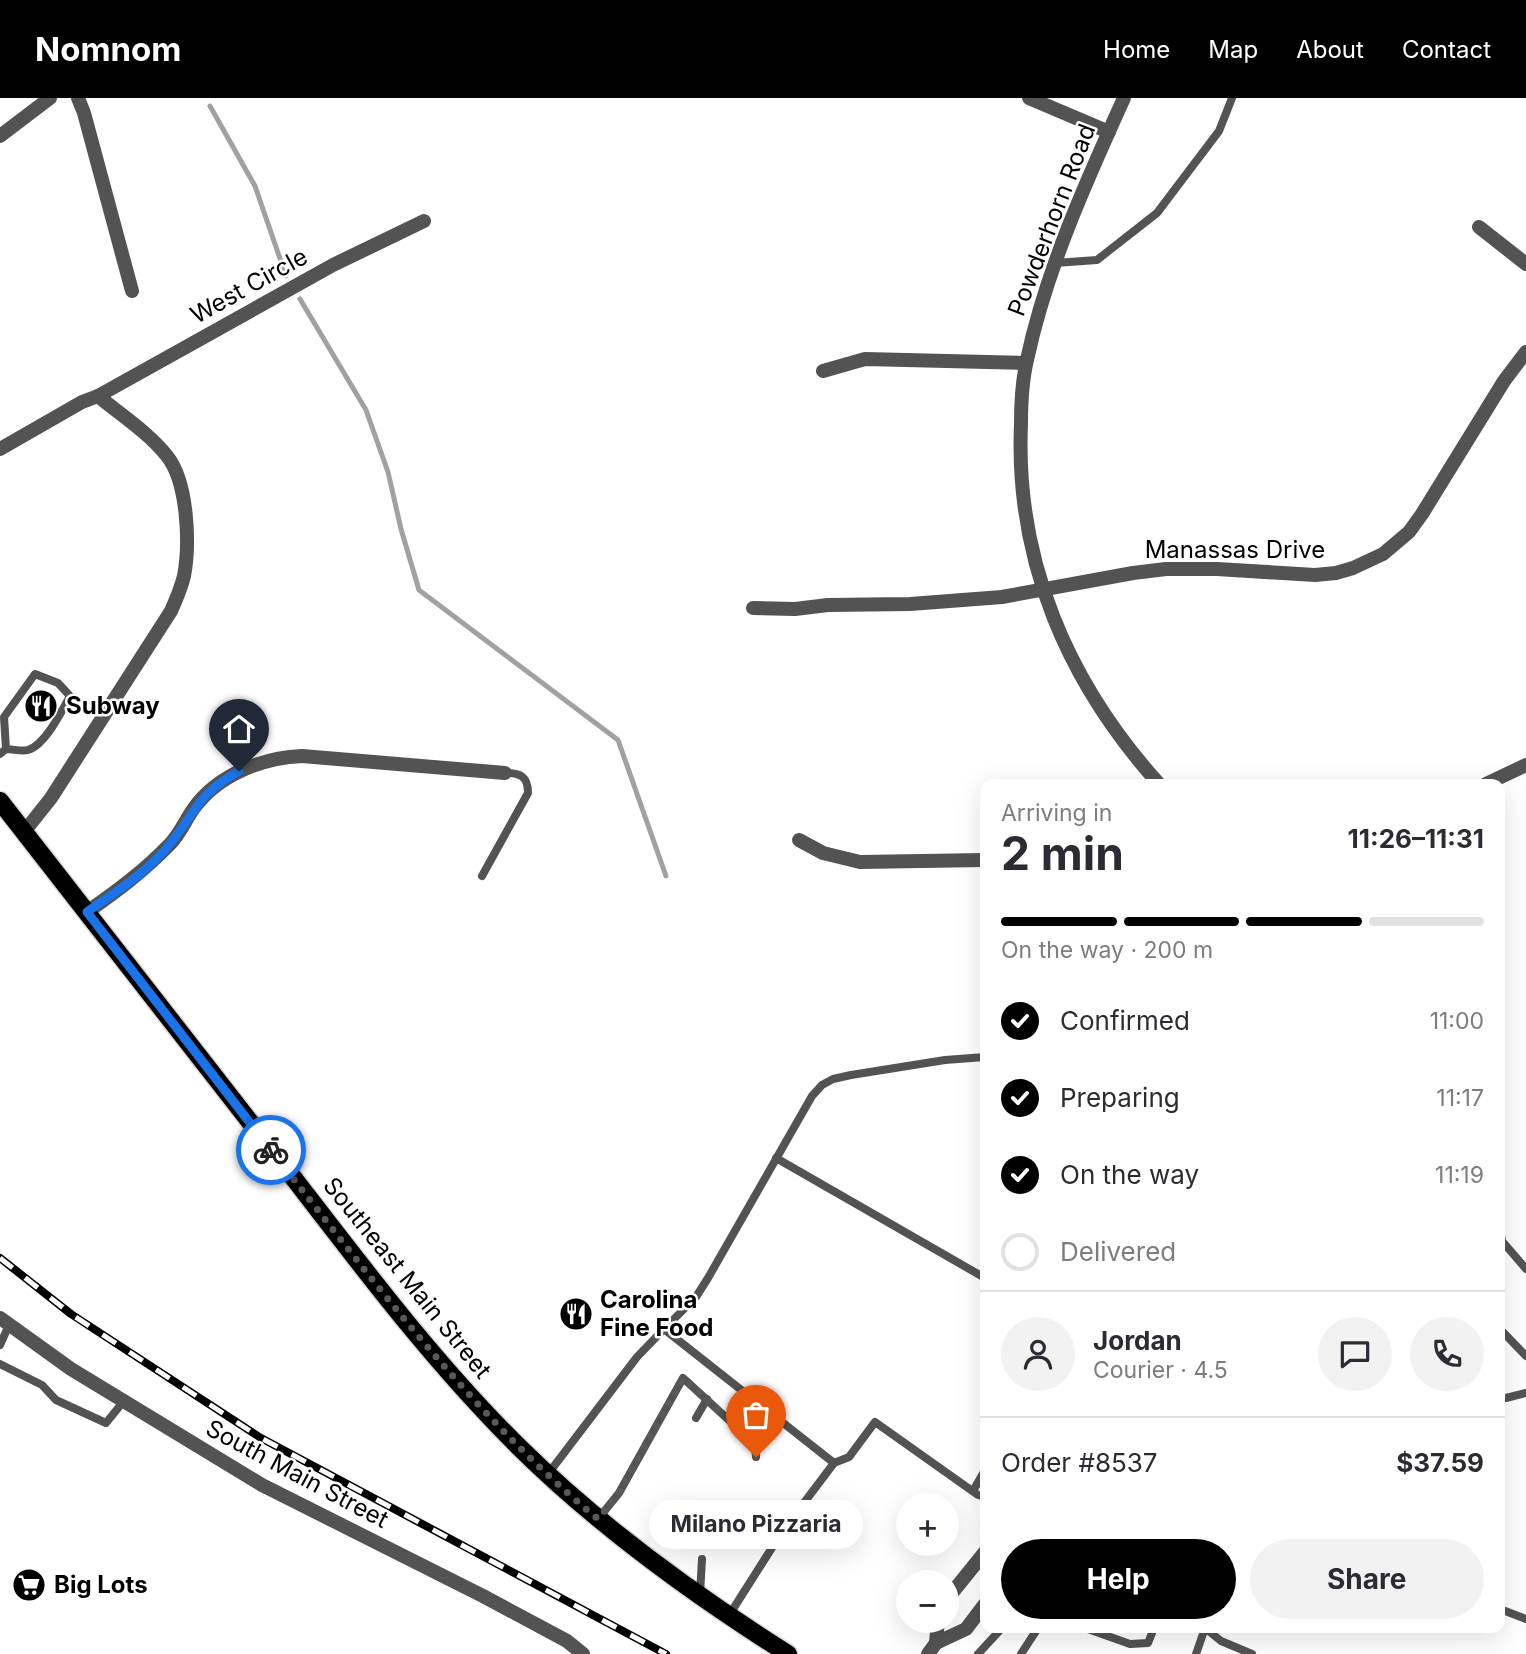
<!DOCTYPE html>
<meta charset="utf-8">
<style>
:root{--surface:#fff;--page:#f2f2f3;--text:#2b2b33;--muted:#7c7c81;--line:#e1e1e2;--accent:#000}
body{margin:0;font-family:Inter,sans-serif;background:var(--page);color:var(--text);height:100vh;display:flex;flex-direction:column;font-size:26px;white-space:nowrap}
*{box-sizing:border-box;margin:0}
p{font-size:23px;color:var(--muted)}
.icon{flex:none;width:38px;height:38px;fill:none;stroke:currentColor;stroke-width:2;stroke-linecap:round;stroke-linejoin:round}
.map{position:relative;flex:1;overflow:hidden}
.drawer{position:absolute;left:980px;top:681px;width:525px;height:854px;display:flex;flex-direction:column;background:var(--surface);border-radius:14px;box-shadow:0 7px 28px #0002}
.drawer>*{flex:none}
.fabs{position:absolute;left:896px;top:1395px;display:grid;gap:14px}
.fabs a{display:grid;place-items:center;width:63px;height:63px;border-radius:50%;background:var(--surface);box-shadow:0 7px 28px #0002;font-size:35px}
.pin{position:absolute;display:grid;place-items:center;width:60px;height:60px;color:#fff;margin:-72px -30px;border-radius:50% 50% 50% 0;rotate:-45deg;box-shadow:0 0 7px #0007}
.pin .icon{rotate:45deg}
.courier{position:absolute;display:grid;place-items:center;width:70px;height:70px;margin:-35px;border:5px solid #1a73e8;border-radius:50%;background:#fff;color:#222;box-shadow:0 2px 9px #0007}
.bubble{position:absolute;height:49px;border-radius:24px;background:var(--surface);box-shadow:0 7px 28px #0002;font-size:23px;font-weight:700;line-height:49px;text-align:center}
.head em{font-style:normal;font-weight:700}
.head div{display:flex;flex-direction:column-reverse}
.head{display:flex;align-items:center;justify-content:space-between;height:119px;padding:0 21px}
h1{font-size:46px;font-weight:700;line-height:52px}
.bar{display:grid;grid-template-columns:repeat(4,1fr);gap:10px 7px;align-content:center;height:84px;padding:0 21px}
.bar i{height:9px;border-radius:5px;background:var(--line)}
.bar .active{background:var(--accent)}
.bar p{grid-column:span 4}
.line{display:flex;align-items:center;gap:18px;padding:0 21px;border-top:2px solid var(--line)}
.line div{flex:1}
.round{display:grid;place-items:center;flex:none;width:74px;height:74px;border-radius:37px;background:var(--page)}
ol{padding:0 21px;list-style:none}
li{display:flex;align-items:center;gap:21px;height:77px}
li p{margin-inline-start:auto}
li .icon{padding:7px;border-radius:50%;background:var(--accent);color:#fff;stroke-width:4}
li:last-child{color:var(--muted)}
li i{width:38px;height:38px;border:4px solid var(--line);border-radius:50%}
.cta{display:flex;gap:14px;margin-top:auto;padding:14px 21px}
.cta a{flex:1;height:80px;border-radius:42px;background:var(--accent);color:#fff;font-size:28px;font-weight:700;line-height:80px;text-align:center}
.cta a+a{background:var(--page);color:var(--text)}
header{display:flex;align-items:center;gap:42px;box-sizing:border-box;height:98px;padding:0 35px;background:var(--accent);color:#fff}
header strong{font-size:33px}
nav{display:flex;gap:38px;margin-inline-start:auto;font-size:24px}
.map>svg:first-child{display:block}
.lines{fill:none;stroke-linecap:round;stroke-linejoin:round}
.stream{stroke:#a1a1a1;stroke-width:5}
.primary-casing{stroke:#dbdbdb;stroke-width:21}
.lane{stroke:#535353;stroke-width:8}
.street{stroke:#535353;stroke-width:14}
.primary{stroke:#000;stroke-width:18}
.rail-casing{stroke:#000;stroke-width:8}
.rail{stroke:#fff;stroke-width:5;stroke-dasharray:16;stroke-linecap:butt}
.done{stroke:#595959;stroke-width:7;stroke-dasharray:0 12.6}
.route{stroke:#1a73e8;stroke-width:9}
.labels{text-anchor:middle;stroke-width:5;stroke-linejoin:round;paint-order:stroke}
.street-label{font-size:24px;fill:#000;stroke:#fff}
.poi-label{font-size:24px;font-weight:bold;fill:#000;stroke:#fff;text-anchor:start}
</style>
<header>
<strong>Nomnom</strong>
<nav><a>Home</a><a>Map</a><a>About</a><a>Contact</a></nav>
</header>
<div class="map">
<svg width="1526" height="1556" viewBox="0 0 1526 1556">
<rect width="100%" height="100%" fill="#fff"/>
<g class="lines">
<!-- stream -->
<g class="stream">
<path d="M210,8L255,88L286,178"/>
<path d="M300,201L366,312L388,374L401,431L419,492L618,642L666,778"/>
</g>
<defs>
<path id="primary" d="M0,703C93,824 188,944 282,1065C357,1162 431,1262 519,1349C600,1429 691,1495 788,1556"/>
</defs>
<!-- primary casing -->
<use href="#primary" class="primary-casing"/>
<!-- lane -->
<g class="lane">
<path d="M1055,165L1097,162L1157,115L1219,33L1232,0"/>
<path d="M0,656L6,651C13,651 22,654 28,652C45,647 62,613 70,598L58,585L35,576L4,619L6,651"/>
<path d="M482,778L528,695C528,678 520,675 505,675"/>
<path d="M776,1060L985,1180"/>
<path d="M1500,1131L1502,1143L1526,1171"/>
<path d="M664,1231L696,1199L708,1180L812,998L822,987L833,981L851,977L945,962L985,959"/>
<path d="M1500,1231L1526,1258"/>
<path d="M0,1247L9,1227"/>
<path d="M0,1266L42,1287L56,1302L106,1325L123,1304"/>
<path d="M1500,1299L1506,1300L1526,1295"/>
<path d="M696,1320L707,1301"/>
<path d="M834,1365L849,1359L875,1324L978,1397L985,1399"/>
<path d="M548,1376L637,1259L664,1231L834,1365L782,1434L728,1519"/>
<path d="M973,1393L985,1372"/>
<path d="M598,1421L619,1395L683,1280L755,1346L756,1359"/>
<path d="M700,1496L702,1461"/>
<path d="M1500,1511L1526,1521"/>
<path d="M1085,1530L1130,1546L1148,1545L1152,1535L1151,1530"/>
<path d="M1205,1530L1221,1543L1252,1556"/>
<path d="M978,1556L1002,1530"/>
<path d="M1021,1556L1038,1530"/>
<path d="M1196,1556L1205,1530"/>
</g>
<!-- street -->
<g class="street">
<path d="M78,0L84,15L132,193"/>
<path d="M1029,0L1109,34"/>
<path d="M1124,0C1086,84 1046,172 1027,262C1022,283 1021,304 1021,326C1015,463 1068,585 1159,686"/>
<path d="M0,38L50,0"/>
<path d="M1479,129L1526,166"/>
<path d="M823,273L865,261L1026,265"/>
<path d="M98,298L333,167L424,123"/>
<path d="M0,351L82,304L98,298C121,317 149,335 167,358C188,384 190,446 184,478C181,490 176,502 171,513L51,700L24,734"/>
<path d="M753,510L795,511L828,507L910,506L1002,499L1133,475L1166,471H1217L1315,477L1336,475L1353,470L1383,456L1409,434L1422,416L1504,283L1526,254"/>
<path d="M1486,686L1526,667"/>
<path d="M799,742L823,755L860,764L985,762"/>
<path d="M87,814C117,793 144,773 170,746C180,736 186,721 194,710C219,676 262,660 302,658L505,675"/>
<path d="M0,1220L71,1271L262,1387L483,1498L567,1543L583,1556"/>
<path d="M947,1501L985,1454"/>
<path d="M936,1545L966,1531L985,1506"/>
<path d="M928,1556L936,1545L938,1522"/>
</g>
<!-- primary -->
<use href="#primary" class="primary"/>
<defs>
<path id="rail" d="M0,1160L71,1216L261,1340L666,1556"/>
</defs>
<!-- rail casing -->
<use href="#rail" class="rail-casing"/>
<!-- rail -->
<use href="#rail" class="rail"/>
</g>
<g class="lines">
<!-- done -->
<path class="done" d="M271,1052C372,1181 471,1316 598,1421L619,1395L683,1280L755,1346L756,1359"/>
<!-- route -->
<path class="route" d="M239,673C199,696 199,708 173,742C151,772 117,793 87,814L271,1052"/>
</g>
<!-- icons -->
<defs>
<symbol id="restaurant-disc" viewBox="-11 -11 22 22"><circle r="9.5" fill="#000" stroke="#fff"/><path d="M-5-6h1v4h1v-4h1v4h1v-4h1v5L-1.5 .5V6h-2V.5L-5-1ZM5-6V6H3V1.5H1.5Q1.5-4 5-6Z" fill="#fff"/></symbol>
<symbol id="supermarket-disc" viewBox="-11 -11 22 22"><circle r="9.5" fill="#000" stroke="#fff"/><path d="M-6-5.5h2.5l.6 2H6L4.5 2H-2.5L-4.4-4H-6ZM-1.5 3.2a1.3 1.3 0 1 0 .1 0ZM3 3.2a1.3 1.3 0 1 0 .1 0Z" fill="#fff"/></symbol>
</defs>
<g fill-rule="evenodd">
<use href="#restaurant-disc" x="22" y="589" width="38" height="38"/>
<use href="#restaurant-disc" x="557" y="1197" width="38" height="38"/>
<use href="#supermarket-disc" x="10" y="1468" width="38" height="38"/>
</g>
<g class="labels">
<!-- street labels -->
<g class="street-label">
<text transform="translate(1052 122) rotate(-69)" y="8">Powderhorn Road</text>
<text transform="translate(249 188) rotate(-29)" y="8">West Circle</text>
<text x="1235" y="460">Manassas Drive</text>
<text transform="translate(407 1180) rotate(51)" y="8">Southeast Main Street</text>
<text transform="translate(297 1376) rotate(28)" y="8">South Main Street</text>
</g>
<!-- poi labels -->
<g class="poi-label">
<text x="66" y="616">Subway</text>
<text x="600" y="1210">Carolina<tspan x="600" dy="28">Fine Food</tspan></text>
<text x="54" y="1495">Big Lots</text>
</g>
</g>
</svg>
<div class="fabs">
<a>+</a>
<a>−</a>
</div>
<div class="pin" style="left:756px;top:1359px;background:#ea580c"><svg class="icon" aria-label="bag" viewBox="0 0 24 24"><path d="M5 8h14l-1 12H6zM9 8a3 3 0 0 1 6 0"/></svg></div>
<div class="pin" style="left:239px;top:673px;background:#1f2937"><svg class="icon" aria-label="home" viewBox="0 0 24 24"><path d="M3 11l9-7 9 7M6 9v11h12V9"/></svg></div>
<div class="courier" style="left:271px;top:1052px"><svg class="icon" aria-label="bike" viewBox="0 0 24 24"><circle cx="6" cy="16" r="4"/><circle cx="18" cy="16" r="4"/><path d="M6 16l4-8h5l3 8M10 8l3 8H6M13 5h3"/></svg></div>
<div class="bubble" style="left:649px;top:1402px;width:214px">Milano Pizzaria</div>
<section class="drawer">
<div class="head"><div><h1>2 min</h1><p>Arriving in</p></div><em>11:26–11:31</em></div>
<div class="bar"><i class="active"></i><i class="active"></i><i class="active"></i><i></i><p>On the way · 200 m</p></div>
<ol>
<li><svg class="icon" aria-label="check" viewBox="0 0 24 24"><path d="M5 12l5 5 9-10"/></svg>Confirmed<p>11:00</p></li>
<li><svg class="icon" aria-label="check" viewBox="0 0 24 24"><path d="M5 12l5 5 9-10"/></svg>Preparing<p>11:17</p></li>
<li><svg class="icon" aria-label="check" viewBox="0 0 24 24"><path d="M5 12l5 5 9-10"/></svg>On the way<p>11:19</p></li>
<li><i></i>Delivered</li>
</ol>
<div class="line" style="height:126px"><a class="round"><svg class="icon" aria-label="person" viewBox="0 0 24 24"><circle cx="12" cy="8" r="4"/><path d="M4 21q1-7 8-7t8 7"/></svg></a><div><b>Jordan</b><p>Courier · 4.5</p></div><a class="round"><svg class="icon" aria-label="chat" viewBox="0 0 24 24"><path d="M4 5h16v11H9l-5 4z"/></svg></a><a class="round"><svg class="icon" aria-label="phone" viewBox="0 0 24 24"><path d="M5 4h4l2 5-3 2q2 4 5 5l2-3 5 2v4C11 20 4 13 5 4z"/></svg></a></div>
<div class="line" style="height:91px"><div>Order #8537</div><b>$37.59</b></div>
<div class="cta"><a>Help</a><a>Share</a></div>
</section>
</div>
